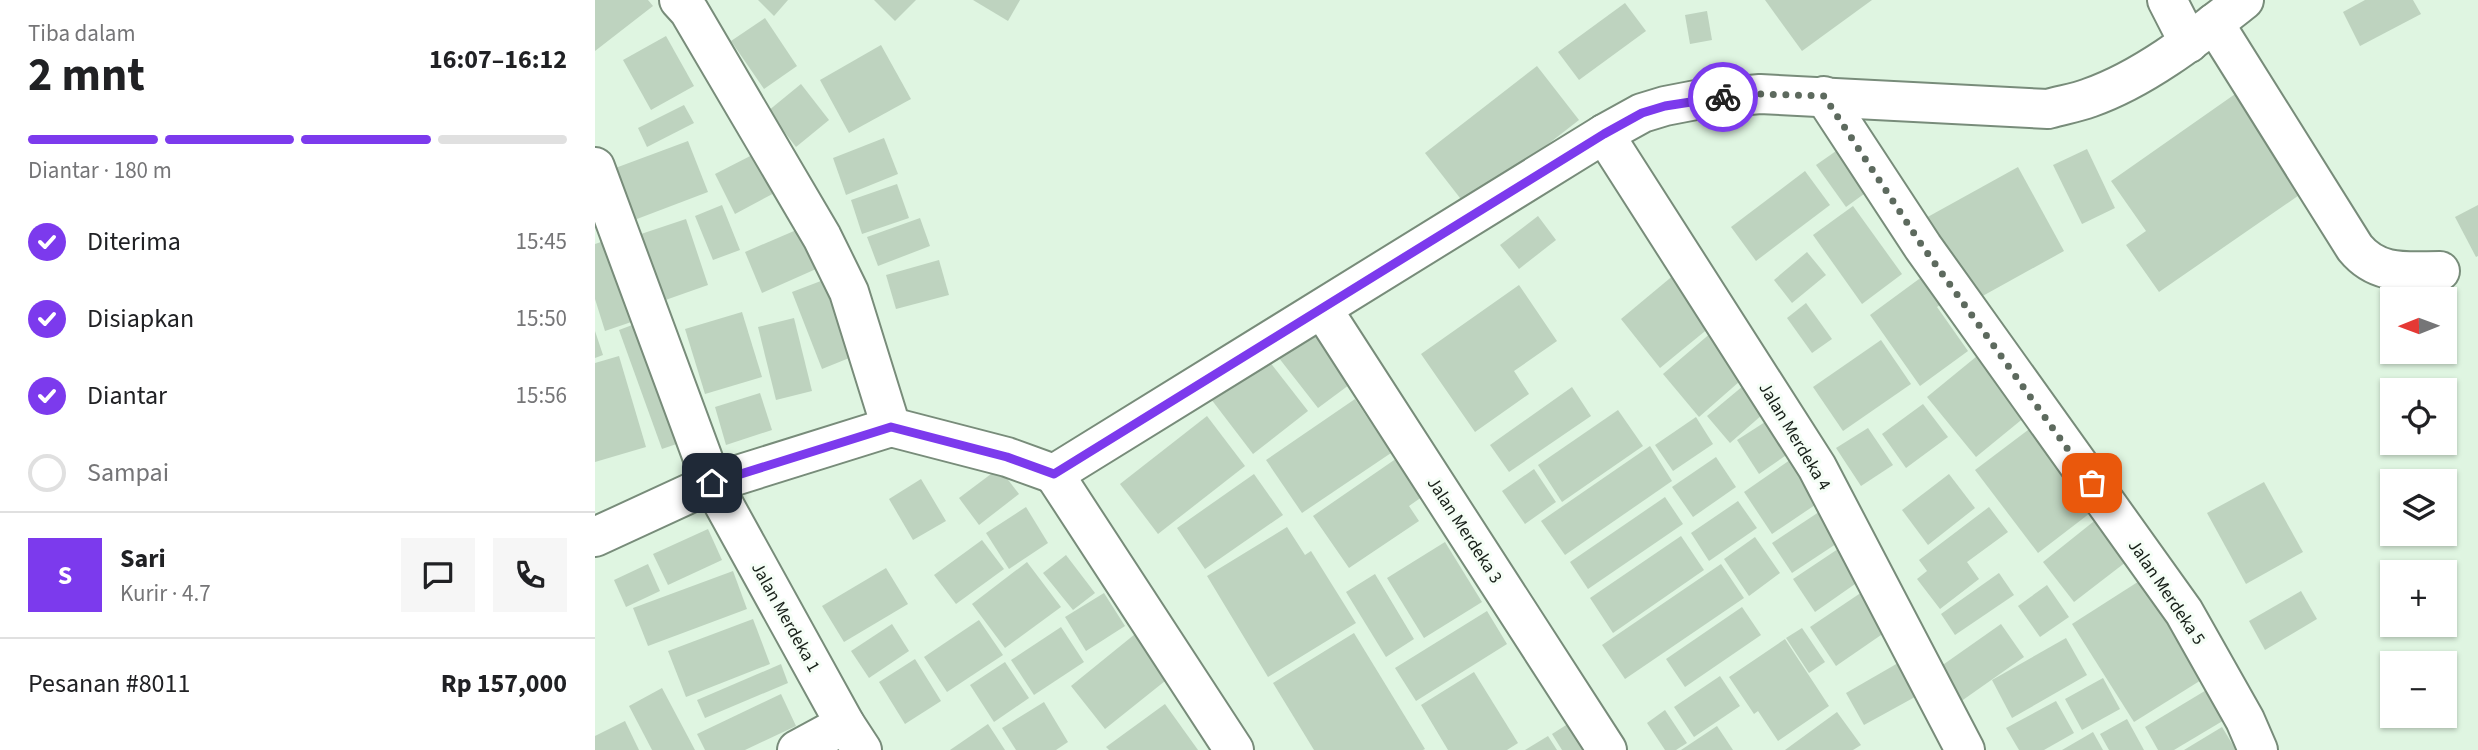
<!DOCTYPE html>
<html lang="id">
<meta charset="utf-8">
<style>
:root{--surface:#fff;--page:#f6f6f6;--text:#202124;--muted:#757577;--line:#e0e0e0;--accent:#7c3aed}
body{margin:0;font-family:"Source Sans 3",sans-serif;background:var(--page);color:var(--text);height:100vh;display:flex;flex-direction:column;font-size:26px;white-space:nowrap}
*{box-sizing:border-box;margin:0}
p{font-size:23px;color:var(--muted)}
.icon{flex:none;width:38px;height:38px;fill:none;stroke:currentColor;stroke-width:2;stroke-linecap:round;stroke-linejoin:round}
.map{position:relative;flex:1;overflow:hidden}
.panel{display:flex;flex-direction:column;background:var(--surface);width:595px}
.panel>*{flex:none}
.needle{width:46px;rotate:269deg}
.tools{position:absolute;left:1785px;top:287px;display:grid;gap:14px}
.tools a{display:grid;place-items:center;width:77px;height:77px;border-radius:0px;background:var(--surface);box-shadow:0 2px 5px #0004;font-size:35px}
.pin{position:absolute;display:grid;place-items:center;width:60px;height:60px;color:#fff;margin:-30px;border-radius:14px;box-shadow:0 4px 10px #0006}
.courier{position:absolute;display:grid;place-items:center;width:70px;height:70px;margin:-35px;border:5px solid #7c3aed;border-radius:50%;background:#fff;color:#222;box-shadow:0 2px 9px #0007}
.head em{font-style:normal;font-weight:700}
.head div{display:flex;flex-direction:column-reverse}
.head{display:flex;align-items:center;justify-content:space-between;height:119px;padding:0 28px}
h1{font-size:46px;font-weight:700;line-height:52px}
.bar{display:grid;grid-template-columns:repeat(4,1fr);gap:10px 7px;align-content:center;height:84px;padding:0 28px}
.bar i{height:9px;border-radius:5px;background:var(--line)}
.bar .on{background:var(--accent)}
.bar p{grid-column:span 4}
.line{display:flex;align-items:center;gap:18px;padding:0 28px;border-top:2px solid var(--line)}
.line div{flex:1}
.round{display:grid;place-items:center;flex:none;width:74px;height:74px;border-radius:0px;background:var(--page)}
ol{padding:0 28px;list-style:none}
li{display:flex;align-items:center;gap:21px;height:77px}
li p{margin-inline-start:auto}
li .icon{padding:7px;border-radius:50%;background:var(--accent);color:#fff;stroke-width:4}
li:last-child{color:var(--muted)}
li i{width:38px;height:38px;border:4px solid var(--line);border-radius:50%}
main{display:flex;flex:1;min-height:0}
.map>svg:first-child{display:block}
.building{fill:#bed3bf}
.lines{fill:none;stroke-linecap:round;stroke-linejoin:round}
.minor-casing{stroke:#788c7a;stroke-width:42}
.minor{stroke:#fff;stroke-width:38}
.done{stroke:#5d6a5e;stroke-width:7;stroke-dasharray:0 12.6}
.route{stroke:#7c3aed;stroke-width:9}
.labels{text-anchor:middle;stroke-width:6;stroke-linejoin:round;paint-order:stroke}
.street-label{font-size:18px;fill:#171f18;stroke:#f5fef6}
</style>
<main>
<section class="panel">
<div class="head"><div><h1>2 mnt</h1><p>Tiba dalam</p></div><em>16:07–16:12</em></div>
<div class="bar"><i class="on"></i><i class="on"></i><i class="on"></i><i></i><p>Diantar · 180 m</p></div>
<ol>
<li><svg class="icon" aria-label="check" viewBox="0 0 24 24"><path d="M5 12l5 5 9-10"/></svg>Diterima<p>15:45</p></li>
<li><svg class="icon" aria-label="check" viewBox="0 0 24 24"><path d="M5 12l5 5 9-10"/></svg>Disiapkan<p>15:50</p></li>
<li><svg class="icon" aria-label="check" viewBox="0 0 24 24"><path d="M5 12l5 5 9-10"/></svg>Diantar<p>15:56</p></li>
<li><i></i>Sampai</li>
</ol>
<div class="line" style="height:126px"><b class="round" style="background:var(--accent);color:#fff">S</b><div><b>Sari</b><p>Kurir · 4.7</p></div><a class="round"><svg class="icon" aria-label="chat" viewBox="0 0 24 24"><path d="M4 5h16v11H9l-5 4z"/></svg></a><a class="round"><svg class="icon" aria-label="phone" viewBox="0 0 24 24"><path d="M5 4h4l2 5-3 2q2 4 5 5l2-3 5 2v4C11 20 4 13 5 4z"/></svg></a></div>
<div class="line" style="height:91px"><div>Pesanan #8011</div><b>Rp 157,000</b></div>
</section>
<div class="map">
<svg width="1883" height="750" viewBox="0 0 1883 750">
<rect width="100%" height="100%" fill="#dff5e1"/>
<!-- building -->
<g class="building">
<path d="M0,0H53L58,6L0,51Z"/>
<path d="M163,0H193L179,16Z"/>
<path d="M279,0H321L300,21Z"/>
<path d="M378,0H425L413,21Z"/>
<path d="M1170,0H1277L1207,51Z"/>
<path d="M1770,0H1818L1826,14L1765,46L1748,12Z"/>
<path d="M1030,3L1051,31L984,80L963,52Z"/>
<path d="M1112,11L1117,40L1095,44L1090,15Z"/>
<path d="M170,18L202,66L169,89L136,41Z"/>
<path d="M71,36L99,86L56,110L28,60Z"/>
<path d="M286,45L316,99L254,133L225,80Z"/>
<path d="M942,66L984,120L872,207L830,153Z"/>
<path d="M206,84L234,120L201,147L173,111Z"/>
<path d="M1643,92L1710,191L1564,292L1531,245L1551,231L1516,181Z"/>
<path d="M89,105L99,123L52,147L43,128Z"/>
<path d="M289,138L303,174L251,195L238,158Z"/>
<path d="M93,141L113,192L34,222L15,170Z"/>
<path d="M1254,142L1284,183L1251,207L1221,165Z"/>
<path d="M1492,149L1520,208L1487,224L1458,165Z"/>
<path d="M165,151L185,190L140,214L120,174Z"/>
<path d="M1423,167L1469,251L1375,303L1329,219Z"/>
<path d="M1210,171L1235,205L1161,261L1136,227Z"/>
<path d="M302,184L314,218L267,234L256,200Z"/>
<path d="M127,205L145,250L118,260L100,216Z"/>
<path d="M1883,205V256L1881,257L1860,217Z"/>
<path d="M1258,206L1307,274L1267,304L1218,235Z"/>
<path d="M943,216L961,240L924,269L905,245Z"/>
<path d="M325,218L335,246L283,266L272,237Z"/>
<path d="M91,219L113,285L62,303L40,236Z"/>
<path d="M213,225L230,265L167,293L150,252Z"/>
<path d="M21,237L48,318L10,331L0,299V244Z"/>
<path d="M1212,252L1231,275L1197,303L1179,280Z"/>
<path d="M344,260L354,295L301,309L291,275Z"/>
<path d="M1339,268L1359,295L1342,307L1373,351L1325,386L1275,315Z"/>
<path d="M1086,269L1126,318L1065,368L1026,319Z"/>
<path d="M239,276L269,352L227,369L197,292Z"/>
<path d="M924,285L962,341L919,371L934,394L880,432L826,354Z"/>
<path d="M1211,303L1237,339L1217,353L1192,318Z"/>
<path d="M147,312L167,377L110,394L90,329Z"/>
<path d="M199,318L217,391L181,400L163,327Z"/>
<path d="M53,319L96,439L67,449L24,330Z"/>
<path d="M715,326L758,382L723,408L680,353Z"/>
<path d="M0,331L8,355L0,358Z"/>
<path d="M1117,332L1153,374L1104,417L1068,374Z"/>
<path d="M1286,340L1316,384L1248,431L1218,387Z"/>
<path d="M1387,352L1436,412L1381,457L1332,397Z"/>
<path d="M24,356L51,447L0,462V363Z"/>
<path d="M671,357L713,411L658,454L616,399Z"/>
<path d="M1154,381L1176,407L1135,443L1112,416Z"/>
<path d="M977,387L996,416L914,472L895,445Z"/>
<path d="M165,393L177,430L131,445L120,407Z"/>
<path d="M760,399L796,453L707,513L671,460Z"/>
<path d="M1328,404L1353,437L1311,468L1287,434Z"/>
<path d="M1023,410L1048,446L967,502L943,465Z"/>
<path d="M1181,415L1203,447L1164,474L1142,440Z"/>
<path d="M612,416L650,466L563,534L525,484Z"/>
<path d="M1101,417L1118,444L1078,471L1060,445Z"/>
<path d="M1437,427L1499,510L1443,553L1380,470Z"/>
<path d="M1273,428L1298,465L1266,486L1241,448Z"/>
<path d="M1055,446L1077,481L970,555L946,521Z"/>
<path d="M805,456L831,494L814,506L824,521L754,568L718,516Z"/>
<path d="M1121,457L1141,487L1098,517L1077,487Z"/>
<path d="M1195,460L1223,503L1177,534L1149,492Z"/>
<path d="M404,468L424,494L384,525L364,498Z"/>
<path d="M939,469L961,502L930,524L907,491Z"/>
<path d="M659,474L688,515L610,569L582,528Z"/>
<path d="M1354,474L1380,508L1333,545L1307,510Z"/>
<path d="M326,479L351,521L318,540L294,499Z"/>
<path d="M1669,482L1708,552L1651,584L1612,513Z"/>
<path d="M1070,497L1088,524L993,589L975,562Z"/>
<path d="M1143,501L1162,528L1114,561L1096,533Z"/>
<path d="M431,507L453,543L414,569L391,533Z"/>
<path d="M1394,507L1413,532L1372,562L1384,579L1345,609L1322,579L1332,571L1324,560Z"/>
<path d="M1227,510L1247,540L1197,573L1177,543Z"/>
<path d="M1508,514L1540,555L1479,602L1448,562Z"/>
<path d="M692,527L710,555L716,551L761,623L673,677L612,576Z"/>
<path d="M113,529L127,560L73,585L58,554Z"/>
<path d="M1086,536L1109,570L1018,633L995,598Z"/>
<path d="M1160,537L1185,573L1154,596L1129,559Z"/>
<path d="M387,540L409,569L361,604L339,575Z"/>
<path d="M850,542L887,602L829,638L792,578Z"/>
<path d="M1249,545L1270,577L1220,612L1198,579Z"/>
<path d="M471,555L500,593L478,610L448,573Z"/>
<path d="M432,562L466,607L410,648L377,604Z"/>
<path d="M53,564L65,591L31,607L19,580Z"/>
<path d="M1126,564L1149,598L1030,679L1007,645Z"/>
<path d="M291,568L313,604L249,642L227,606Z"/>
<path d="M138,571L152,609L53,646L38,608Z"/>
<path d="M1404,573L1419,595L1360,635L1346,614Z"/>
<path d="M780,574L819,639L791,657L751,592Z"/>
<path d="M1549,578L1611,677L1539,722L1477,624Z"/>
<path d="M1452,585L1474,617L1445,637L1423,606Z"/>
<path d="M1276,586L1302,624L1241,666L1215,627Z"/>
<path d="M1706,591L1722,619L1670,650L1654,621Z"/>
<path d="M509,593L530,626L491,651L470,617Z"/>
<path d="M1147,607L1166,635L1090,687L1071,659Z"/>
<path d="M892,611L912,644L821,701L800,668Z"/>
<path d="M158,619L175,664L91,697L73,651Z"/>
<path d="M384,620L408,655L352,692L329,657Z"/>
<path d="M297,624L314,651L274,678L256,651Z"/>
<path d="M1406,624L1429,657L1365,702L1342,669Z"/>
<path d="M466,627L489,662L439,695L416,660Z"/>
<path d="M1207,628L1230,662L1214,673L1191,638Z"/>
<path d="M545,630L580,673L510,729L476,686Z"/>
<path d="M759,633L830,749L828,750H719L678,683Z"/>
<path d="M1471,638L1492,675L1417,718L1397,680Z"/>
<path d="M1190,639L1234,706L1183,741L1163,711L1159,714L1134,677Z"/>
<path d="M320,659L346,701L310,724L284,682Z"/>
<path d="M1310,659L1329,692L1269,725L1251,693Z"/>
<path d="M410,662L434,698L399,722L375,685Z"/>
<path d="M186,664L193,683L110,718L102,700Z"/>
<path d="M879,672L923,743L912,750H853L826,705Z"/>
<path d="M1125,676L1145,706L1099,737L1079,707Z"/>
<path d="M1508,678L1525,709L1487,730L1470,699Z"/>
<path d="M1618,686L1636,716L1579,750H1563L1550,727Z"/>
<path d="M67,688L100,750H57L34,706Z"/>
<path d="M186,694L201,726L150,750H110L102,734Z"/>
<path d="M1461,701L1479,733L1449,750H1424L1411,728Z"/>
<path d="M449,702L473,742L461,750H421L407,728Z"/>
<path d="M570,704L603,750H514L511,747Z"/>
<path d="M1070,710L1092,743L1081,750H1070L1052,723Z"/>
<path d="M1242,712L1266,745L1258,750H1190Z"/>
<path d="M1532,719L1549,750H1514L1505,734Z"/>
<path d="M30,721L44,750H0V736Z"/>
<path d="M976,722L992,747L988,750H967L957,734Z"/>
<path d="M393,724L410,750H355Z"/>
<path d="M1122,726L1138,750H1086Z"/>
<path d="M1627,727L1641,750H1589Z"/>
<path d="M1498,732L1508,750H1467Z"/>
<path d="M953,736L962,750H930Z"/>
</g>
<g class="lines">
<defs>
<g id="minor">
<path d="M84,0L94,11L227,237L254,292L296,427"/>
<path d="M1572,0L1594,43"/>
<path d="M1619,23L1760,248C1783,276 1812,271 1845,271"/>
<path d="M1229,96L1328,247L1589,612L1650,720L1663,750"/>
<path d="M1009,134L1222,467L1370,750"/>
<path d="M0,167L117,483L250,724L267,750"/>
<path d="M728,310L1012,750"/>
<path d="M459,474L1009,134L1047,113L1070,106L1101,100L1165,94L1453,109C1466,105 1481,103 1494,98C1551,78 1603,36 1649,0"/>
<path d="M459,474L639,750"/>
<path d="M0,537L117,483L296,427L412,457L459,474"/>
<path d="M202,750L250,724"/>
</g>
</defs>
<!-- minor casing -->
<use href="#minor" class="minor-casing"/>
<!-- minor -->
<use href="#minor" class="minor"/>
</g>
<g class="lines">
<!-- done -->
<path class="done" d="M1128,97L1165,94L1229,96L1328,247L1497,483"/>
<!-- route -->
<path class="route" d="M117,483L296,427L412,457L459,474L1009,134L1047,113L1070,106L1128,97"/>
</g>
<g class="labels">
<!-- street labels -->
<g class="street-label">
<text transform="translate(1200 436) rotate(59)" y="6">Jalan Merdeka 4</text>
<text transform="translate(870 530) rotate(57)" y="6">Jalan Merdeka 3</text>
<text transform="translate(1572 592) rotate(56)" y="6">Jalan Merdeka 5</text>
<text transform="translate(191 617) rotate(61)" y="6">Jalan Merdeka 1</text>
</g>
</g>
</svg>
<div class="tools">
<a><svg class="needle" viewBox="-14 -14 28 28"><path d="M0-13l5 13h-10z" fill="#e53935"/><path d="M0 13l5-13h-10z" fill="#757577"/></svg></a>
<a><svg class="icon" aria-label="locate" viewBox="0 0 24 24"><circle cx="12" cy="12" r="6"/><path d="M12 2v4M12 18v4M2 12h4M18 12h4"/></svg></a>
<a><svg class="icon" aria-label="layers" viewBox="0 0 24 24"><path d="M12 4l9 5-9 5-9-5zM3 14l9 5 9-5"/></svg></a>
<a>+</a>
<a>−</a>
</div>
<div class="pin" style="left:1497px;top:483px;background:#ea580c"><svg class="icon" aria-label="bag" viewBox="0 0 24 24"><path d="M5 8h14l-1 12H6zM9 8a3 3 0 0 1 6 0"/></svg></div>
<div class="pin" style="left:117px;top:483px;background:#1f2937"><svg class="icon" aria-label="home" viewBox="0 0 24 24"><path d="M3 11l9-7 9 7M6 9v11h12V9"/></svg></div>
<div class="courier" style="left:1128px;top:97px"><svg class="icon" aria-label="bike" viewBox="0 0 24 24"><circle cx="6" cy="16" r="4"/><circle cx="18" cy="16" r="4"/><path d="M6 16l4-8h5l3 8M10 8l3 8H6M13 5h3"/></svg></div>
</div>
</main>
